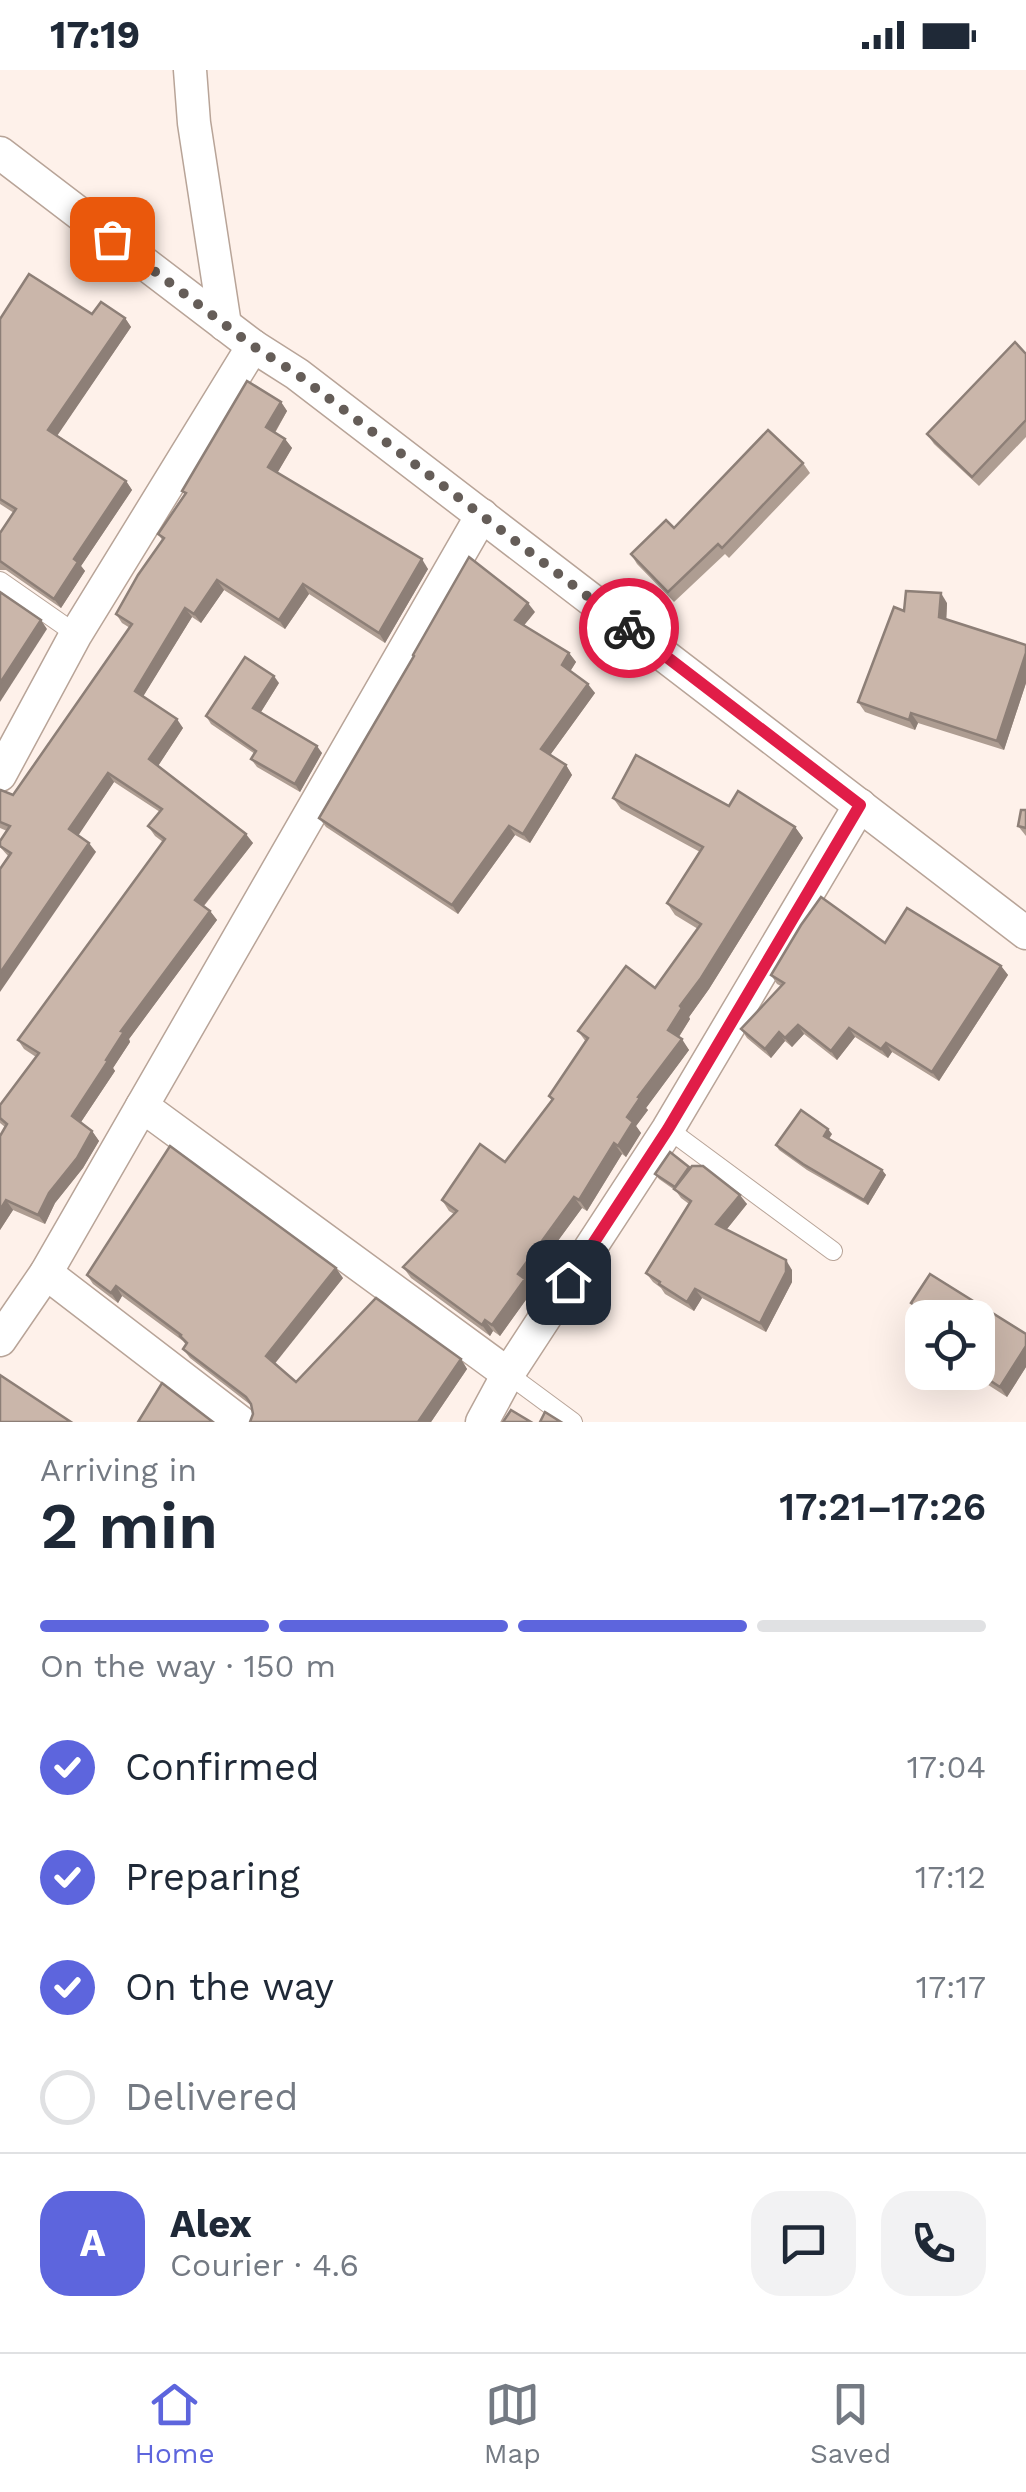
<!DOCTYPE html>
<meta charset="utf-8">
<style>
:root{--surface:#fff;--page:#f2f2f3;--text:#1f2937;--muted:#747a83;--line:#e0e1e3;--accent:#5d65dd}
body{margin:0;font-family:"Work Sans",sans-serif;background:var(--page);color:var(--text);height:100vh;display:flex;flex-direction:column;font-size:38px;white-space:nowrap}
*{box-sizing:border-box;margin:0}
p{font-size:32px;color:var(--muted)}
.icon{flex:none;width:55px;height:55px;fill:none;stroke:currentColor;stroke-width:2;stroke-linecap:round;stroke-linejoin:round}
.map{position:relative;height:1352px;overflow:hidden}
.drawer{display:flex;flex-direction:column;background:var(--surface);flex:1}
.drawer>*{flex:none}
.tools{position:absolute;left:905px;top:1230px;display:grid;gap:20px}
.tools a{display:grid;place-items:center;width:90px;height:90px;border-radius:20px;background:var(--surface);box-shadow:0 10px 40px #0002;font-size:50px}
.pin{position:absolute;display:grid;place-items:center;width:85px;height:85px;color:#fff;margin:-42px;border-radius:20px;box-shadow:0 5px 15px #0006}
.courier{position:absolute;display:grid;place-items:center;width:100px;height:100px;margin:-50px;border:8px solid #e11d48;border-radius:50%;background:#fff;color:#222;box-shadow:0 2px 12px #0007}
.head em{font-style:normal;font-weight:600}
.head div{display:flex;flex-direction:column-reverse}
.head{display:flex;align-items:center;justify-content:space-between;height:170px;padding:0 40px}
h1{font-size:65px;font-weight:600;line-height:75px}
.bar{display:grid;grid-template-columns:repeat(4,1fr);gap:15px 10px;align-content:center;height:120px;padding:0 40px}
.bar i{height:12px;border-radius:8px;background:var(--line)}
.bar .current{background:var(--accent)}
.bar p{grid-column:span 4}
.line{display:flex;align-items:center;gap:25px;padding:0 40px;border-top:2px solid var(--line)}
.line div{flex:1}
.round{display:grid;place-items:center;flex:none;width:105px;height:105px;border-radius:30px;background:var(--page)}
ol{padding:0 40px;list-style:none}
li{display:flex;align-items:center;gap:30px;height:110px}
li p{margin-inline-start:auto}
li .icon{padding:10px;border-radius:50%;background:var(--accent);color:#fff;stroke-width:4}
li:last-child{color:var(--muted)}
li i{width:55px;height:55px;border:5px solid var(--line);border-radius:50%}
.status{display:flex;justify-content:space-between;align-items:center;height:70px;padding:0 50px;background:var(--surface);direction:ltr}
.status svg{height:28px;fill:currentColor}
.tab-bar{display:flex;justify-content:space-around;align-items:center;height:140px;border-top:2px solid var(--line);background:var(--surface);font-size:28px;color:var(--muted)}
.tab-bar a{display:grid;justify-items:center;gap:5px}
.tab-bar .current{color:var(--accent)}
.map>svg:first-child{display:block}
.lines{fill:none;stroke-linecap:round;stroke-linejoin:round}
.service-casing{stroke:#b8a498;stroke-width:20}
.minor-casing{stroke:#b8a498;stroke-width:35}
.service{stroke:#fff;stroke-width:18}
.minor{stroke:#fff;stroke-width:32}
.wall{fill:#ae9d92}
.shaded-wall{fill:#8d7f77}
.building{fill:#cab6aa;stroke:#8d7f77;stroke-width:2.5}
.done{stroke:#655d58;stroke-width:10;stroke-dasharray:0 18}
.route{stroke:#e11d48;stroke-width:12}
</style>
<div class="status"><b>17:19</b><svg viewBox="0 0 49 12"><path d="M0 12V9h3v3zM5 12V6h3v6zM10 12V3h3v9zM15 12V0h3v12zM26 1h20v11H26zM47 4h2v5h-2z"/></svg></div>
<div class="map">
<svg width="1026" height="1352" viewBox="0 0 1026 1352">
<rect width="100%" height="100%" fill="#fef1ea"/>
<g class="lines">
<defs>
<g id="service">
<path d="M0,511L76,564"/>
<path d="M668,1059L833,1181"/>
<path d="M508,1304L573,1352"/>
</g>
<g id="minor">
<path d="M190,0L194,53L225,255"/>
<path d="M0,83L253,276L297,304L1026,863"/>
<path d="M0,705L76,564L253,276"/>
<path d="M142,1036L508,1304"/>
<path d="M46,1203L240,1352"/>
<path d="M0,1270L46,1203L482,445"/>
<path d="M482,1352L508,1304L668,1059L860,735"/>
</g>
</defs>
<!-- service casing -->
<use href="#service" class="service-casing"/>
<!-- minor casing -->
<use href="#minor" class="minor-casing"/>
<!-- service -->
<use href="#service" class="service"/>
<!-- minor -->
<use href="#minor" class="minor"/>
</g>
<!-- wall -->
<g class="wall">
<path d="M92,244L125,248L131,257L57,365L126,411L132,420L81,496L85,501L61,538L6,500H0V463L14,443L0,434V249Z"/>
<path d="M1026,284V367L979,416L934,374L927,364Z"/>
<path d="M281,332L287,341L275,363L285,369L292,378L277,403L428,499L385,573L309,524L285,559L224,520L201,553L192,547L143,626L183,658L158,696L253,773L204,836L210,841L217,850L129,969L130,972L113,998L115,1001L81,1052L92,1061L99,1071L83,1098L55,1133L45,1154L13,1140L0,1160V1066L5,1057L0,1053V1035L36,987L24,979L18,970L163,772L155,766L148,756L160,742L114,712L78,765L96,782L9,787L0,777V771L7,761L0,758V722L13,725L130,558L122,553L116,544L163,471L158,464L185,425L182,421Z"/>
<path d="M803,393L810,403L729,488L725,484L674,532L637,494L631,484L674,458Z"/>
<path d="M947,533L946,549L1026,575V613L1004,680L918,653L915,660L865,642L858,632L904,541Z"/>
<path d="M535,542L524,555L569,583L576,592L570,601L595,623L550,685L566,695L572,705L530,773L515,765L458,844L326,757L319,748Z"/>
<path d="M279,613L261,642L322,683L300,722L257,697L251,689L255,684L211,654L206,646Z"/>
<path d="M613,728L729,736L795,757L803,768L709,919L689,947L690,949L679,967L689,980L646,1038L648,1040L636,1056L641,1063L626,1087L622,1084L587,1141L582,1138L527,1213L533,1220L500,1266L493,1261L490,1266L411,1208L403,1197L454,1144L449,1141L442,1130L505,1092L552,1031L549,1026L586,972L578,961L655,918L698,859L675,845L667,833L700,782L621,739Z"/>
<path d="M1026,740V766L1018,756Z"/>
<path d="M885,873L1001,896L1008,905L939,1011L892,982L888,988L855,967L837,990L804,964L792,977L785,971L771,988L747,968L741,959L781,916L777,914L771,905Z"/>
<path d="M832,1064L829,1069L882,1100L886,1105L868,1135L807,1100L779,1080L776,1075Z"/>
<path d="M690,1098L747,1134L726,1160L792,1200V1212L766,1262L702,1228L694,1241L665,1224L661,1218L653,1212L646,1203L689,1134L681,1128L676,1121L659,1109L655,1104Z"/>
<path d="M930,1204L1026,1264V1297L1007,1327L968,1302H978V1248H925L917,1243L911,1233Z"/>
<path d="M87,1205L343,1208L274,1293L296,1312L461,1289L467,1299L431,1352H250L253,1344L252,1336L190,1288L183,1279L186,1275L183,1271L122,1226L118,1233L93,1214Z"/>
</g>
<!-- shaded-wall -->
<g class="shaded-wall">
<path d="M125,248L131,257L55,369L48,360Z"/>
<path d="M281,332L287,341L272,367L266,357Z"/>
<path d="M285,369L292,378L275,407L268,397Z"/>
<path d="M126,411L132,420L81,496L85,501L61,538L54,529L74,489Z"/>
<path d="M422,489L428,499L385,573L379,563Z"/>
<path d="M217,510L224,520L201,553L194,544Z"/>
<path d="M303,514L309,524L285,559L279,550Z"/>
<path d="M941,523L947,533L946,557L939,547Z"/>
<path d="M528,533L535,542L521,559L515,550Z"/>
<path d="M185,538L192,547L141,630L135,621Z"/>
<path d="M41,550L47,559L0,632V613Z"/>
<path d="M569,583L576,592L568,605L562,595Z"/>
<path d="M1026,583V613L1004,680L997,671Z"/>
<path d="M274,606L279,613L259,645L253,638Z"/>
<path d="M588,614L595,623L548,688L541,679Z"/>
<path d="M911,643L918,653L915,660L909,650Z"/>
<path d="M177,649L183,658L156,699L149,689Z"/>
<path d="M317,676L322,683L300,722L295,714Z"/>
<path d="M566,695L572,705L530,773L523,764Z"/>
<path d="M108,703L114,712L76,769L69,759Z"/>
<path d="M509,756L515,765L458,844L452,835Z"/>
<path d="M795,757L803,768L709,919L689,947L690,949L676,971L668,960L680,936Z"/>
<path d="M246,764L253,773L201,839L195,830Z"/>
<path d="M89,773L96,782L0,922V903Z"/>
<path d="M210,841L217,850L129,969L130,972L113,998L115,1001L79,1055L72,1046L106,990L121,961Z"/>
<path d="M1001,896L1008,905L939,1011L932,1002Z"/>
<path d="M798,955L804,964L792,977L785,968Z"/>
<path d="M849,958L855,967L837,990L831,981Z"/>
<path d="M779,962L785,971L771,988L765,979Z"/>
<path d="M682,969L689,980L646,1038L648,1040L636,1056L641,1063L626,1087L618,1076L627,1047L638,1027Z"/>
<path d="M886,973L892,982L888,988L881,979Z"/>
<path d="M828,1059L832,1064L827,1071L824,1066Z"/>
<path d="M92,1061L99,1071L83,1098L55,1133L45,1154L38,1145L49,1123Z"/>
<path d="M614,1073L622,1084L587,1141L579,1130Z"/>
<path d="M882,1100L886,1105L868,1135L864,1130Z"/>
<path d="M740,1125L747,1134L723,1164L716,1154Z"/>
<path d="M574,1127L582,1138L527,1213L533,1220L500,1266L492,1255L518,1204Z"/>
<path d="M6,1130L13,1140L0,1160V1140Z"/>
<path d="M786,1190L792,1200V1212L766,1262L760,1253Z"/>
<path d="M336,1198L343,1208L273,1296L266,1286Z"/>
<path d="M116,1216L122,1226L118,1233L111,1223Z"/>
<path d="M695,1219L702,1228L694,1241L687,1232Z"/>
<path d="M485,1250L493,1261L490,1266L482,1255Z"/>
<path d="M1026,1276V1297L1007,1327L1000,1317Z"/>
<path d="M461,1289L467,1299L431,1352H418Z"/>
</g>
<!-- building -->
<g class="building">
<path d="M29,204L92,244L101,232L125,248L48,360L126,411L74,489L78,492L54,529L0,491V463L16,439L0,429V249Z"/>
<path d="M1015,272L1026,284V350L972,407L927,364Z"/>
<path d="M247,311L281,332L266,357L285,369L268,397L422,489L379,563L303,514L279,550L217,510L194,544L185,538L135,621L177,649L149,689L246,764L195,830L210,841L121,961L124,962L106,990L108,991L72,1046L92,1061L77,1088L49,1123L38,1145L6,1130L0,1140V1066L7,1054L0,1048V1035L39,983L18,970L165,769L148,756L162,739L108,703L69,759L89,773L0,903V799L11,783L0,776V771L10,756L0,752V722L1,720L13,725L132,554L116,544L138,505L164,468L158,464L186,423L182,421Z"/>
<path d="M768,360L803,393L722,478L718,474L668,522L631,484L666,450L674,458Z"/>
<path d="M469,487L528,533L515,550L569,583L562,595L588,614L541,679L566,695L523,764L509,756L452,835L319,748L414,586L413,585Z"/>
<path d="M906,521L941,523L939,547L1026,575V583L997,671L911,643L909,650L858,632L894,537L904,541Z"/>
<path d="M0,522L41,550L0,613Z"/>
<path d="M245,587L274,606L253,638L317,676L295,714L251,689L256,681L206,646Z"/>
<path d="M636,685L729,736L738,721L795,757L701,908L680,936L682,938L668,960L682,969L638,1027L640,1028L627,1047L633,1052L618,1076L614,1073L579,1130L574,1127L518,1204L525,1209L492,1255L485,1250L482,1255L403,1197L457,1141L442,1130L480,1074L505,1092L553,1029L549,1026L588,968L578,961L626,896L655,918L701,854L667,833L703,777L613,728Z"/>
<path d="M1021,740H1026V758L1018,756Z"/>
<path d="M821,827L885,873L907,838L1001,896L932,1002L886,973L881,979L849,958L831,981L798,955L785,968L779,962L765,979L741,959L784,913L771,905L801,855Z"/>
<path d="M801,1040L828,1059L824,1066L882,1100L864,1130L803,1094L776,1075Z"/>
<path d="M170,1076L336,1198L266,1286L296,1312L376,1228L461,1289L418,1352H250L253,1344L251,1334L246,1327L183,1279L187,1273L180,1266L181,1265L116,1216L111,1223L87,1205Z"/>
<path d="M670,1082L689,1097L675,1117L655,1104Z"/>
<path d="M692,1096H703L740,1125L716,1154L786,1190V1202L760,1253L695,1219L687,1232L659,1214L660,1212L646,1203L691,1131L674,1119Z"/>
<path d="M930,1204L1026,1264V1276L1000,1317L977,1302L978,1248H934L911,1233Z"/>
<path d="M0,1305L71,1352H0Z"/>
<path d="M162,1313L213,1352H138Z"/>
<path d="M511,1340L531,1352H503Z"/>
<path d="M545,1342L561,1352H540Z"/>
</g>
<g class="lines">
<!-- done -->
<path class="done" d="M112,169L253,276L297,304L629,558"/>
<!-- route -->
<path class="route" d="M568,1212L668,1059L860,735L629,558"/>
</g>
</svg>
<div class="tools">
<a><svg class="icon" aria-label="locate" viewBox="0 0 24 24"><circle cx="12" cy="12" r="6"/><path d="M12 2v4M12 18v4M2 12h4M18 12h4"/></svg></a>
</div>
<div class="pin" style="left:112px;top:169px;background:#ea580c"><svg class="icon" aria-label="bag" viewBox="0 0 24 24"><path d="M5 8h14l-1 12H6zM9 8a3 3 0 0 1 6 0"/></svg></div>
<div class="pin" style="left:568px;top:1212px;background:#1f2937"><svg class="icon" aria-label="home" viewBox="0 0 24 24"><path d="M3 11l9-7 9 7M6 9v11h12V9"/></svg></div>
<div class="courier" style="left:629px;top:558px"><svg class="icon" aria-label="bike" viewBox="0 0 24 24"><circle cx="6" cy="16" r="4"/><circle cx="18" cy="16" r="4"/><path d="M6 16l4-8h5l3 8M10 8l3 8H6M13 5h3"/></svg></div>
</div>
<section class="drawer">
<div class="head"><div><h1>2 min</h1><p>Arriving in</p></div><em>17:21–17:26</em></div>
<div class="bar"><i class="current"></i><i class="current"></i><i class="current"></i><i></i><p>On the way · 150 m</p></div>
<ol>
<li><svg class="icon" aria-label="check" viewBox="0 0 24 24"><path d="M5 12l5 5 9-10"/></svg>Confirmed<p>17:04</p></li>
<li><svg class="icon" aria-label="check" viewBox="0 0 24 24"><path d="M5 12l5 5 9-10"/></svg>Preparing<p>17:12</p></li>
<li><svg class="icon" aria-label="check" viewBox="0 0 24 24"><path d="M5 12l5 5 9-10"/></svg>On the way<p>17:17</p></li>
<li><i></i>Delivered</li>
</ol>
<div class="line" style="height:180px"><b class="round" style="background:var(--accent);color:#fff">A</b><div><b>Alex</b><p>Courier · 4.6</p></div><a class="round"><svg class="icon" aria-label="chat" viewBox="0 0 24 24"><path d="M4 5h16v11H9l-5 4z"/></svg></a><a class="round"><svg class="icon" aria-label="phone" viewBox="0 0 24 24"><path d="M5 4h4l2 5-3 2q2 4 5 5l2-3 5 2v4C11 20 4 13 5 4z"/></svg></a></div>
</section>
<nav class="tab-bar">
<a class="current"><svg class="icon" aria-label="home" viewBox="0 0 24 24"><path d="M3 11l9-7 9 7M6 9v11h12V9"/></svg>Home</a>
<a><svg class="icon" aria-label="map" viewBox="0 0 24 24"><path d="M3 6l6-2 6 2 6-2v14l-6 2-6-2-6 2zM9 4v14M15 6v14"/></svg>Map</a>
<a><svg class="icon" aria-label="saved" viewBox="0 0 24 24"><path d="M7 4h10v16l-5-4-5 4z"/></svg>Saved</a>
</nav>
